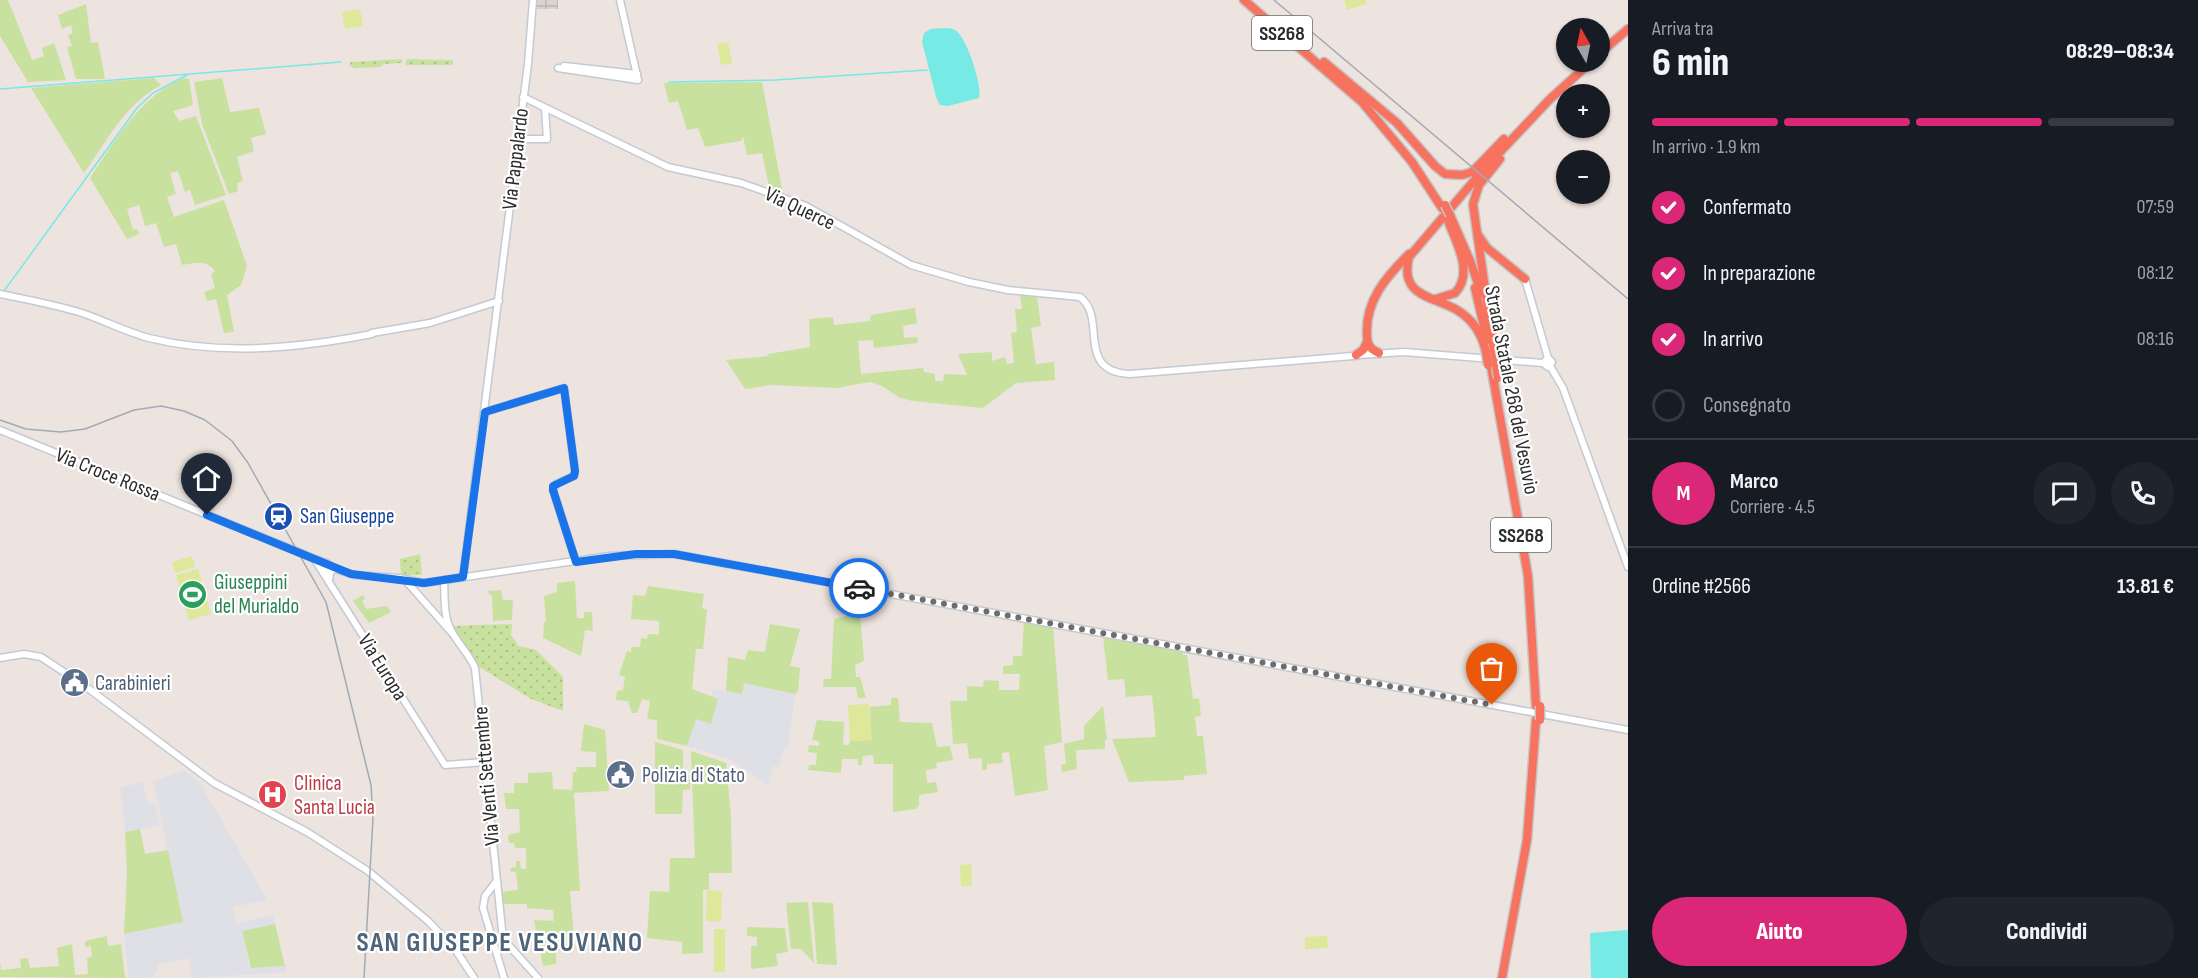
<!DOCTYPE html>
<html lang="it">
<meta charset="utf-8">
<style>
:root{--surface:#171b24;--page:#20242c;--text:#f1f3f6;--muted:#9ea1a6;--line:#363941;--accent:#db2777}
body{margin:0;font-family:"Sofia Sans Condensed",sans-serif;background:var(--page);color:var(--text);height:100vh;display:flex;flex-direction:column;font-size:22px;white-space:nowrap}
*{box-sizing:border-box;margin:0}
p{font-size:20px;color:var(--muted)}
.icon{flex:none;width:33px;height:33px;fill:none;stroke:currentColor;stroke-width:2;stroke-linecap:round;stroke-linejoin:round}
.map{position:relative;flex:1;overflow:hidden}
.details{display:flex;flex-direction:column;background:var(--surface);width:570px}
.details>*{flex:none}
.needle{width:39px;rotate:351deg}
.controls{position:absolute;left:1556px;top:18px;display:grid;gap:12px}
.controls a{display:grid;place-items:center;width:54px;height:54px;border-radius:50%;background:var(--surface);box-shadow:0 2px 4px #0004;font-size:30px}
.pin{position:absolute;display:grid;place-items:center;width:51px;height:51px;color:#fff;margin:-62px -26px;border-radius:50% 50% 50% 0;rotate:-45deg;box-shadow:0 0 6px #0007}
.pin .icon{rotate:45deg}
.courier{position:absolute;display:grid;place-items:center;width:60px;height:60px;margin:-30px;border:4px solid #1a73e8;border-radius:50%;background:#fff;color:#222;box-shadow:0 2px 8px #0007}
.head em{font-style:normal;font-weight:800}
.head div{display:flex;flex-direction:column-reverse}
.head{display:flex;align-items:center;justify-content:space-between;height:102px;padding:0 24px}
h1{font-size:39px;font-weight:800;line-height:45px}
.bar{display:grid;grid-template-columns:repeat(4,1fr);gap:9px 6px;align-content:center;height:72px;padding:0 24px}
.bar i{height:8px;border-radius:4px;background:var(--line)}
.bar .active{background:var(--accent)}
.bar p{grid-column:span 4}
.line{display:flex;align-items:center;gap:15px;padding:0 24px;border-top:2px solid var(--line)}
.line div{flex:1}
.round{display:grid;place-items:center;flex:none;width:63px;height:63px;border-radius:32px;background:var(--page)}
ol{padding:0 24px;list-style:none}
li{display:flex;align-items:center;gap:18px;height:66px}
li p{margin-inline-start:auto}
li .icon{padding:6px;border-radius:50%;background:var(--accent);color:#fff;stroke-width:4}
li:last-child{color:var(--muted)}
li i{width:33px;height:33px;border:3px solid var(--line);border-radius:50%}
.primary-button{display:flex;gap:12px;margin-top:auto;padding:12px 24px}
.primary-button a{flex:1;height:69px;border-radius:36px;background:var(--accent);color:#fff;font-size:24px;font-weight:800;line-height:69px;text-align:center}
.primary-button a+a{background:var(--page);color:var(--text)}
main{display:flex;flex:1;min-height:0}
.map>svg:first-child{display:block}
.industrial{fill:#dfdfe6}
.grass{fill:#c9e19e}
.park{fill:url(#park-dots)}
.pitch{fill:#dee89a}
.plaza{fill:url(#plaza-grid)}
.water{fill:#77eae5}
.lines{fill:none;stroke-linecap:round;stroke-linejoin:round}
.stream{stroke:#77eae5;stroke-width:1.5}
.secondary-casing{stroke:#c3cad2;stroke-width:9}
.highway-casing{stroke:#c4c4c4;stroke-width:11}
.secondary{stroke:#fff;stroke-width:6}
.highway{stroke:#f7735f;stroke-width:8}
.rail{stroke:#a2abb5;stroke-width:1.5}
.highway-bridge-casing{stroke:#c4c4c4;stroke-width:11;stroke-linecap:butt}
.highway-bridge{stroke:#f7735f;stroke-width:8}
.done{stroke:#706c6b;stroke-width:6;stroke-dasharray:0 10.8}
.route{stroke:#1a73e8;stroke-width:8}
.labels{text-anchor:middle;stroke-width:4.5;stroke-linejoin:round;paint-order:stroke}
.shield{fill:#fff;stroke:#6b6b6b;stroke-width:1.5}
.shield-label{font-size:20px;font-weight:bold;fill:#2c2c2c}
.street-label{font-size:21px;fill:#2c2c2c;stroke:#fff}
.transit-label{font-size:21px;fill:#164399;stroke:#fff;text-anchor:start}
.leisure-label{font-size:21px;fill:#27864d;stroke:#fff;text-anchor:start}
.service-label{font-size:21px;fill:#4e5e75;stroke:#fff;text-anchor:start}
.health-label{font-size:21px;fill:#be3a42;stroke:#fff;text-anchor:start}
.district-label{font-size:27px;font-weight:bold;letter-spacing:1.5px;fill:#4e647b;stroke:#fff}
</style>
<main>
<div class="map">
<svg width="1628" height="978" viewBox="0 0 1628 978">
<defs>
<pattern id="park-dots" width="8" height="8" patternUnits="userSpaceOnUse" patternTransform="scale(1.5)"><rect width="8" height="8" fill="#c9e19e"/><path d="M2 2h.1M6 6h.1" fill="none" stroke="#adc188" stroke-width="1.8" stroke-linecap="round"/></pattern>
<pattern id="plaza-grid" width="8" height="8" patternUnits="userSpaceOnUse" patternTransform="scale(1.5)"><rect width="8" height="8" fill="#d9d4d2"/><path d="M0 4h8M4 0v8" fill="none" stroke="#bab6b4"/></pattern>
</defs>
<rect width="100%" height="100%" fill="#ede3df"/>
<!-- industrial -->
<g class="industrial">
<path d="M744,683L795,694L788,748L785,747L778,767L773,766L768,786L732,760L687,746L696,719L711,724L717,699L712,697L713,689L742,694Z"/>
<path d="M183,770L200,783L266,898L267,900L233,907L236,923L273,915L275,924L242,931L249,967L285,966L287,972L193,978L188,958L159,964L154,977L129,978L124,934L183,922L153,782Z"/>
<path d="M142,782L148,804L155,803L160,825L125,832L120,788Z"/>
</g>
<!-- grass -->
<g class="grass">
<path d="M0,0H8L32,60L44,56L42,48L54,43L66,80L28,82L0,36Z"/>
<path d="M86,4L91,43L98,42L105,79H76L67,47L72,46L68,35L73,33L71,25L62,29L58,15Z"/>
<path d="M154,78L161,85C125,104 107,141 84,173L31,88Z"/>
<path d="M184,78L189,79L193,105L173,111L179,121L196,116L226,195L195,205L190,190L185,192L178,171L170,173L176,194L167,197L174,217L224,200L247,266L241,285L227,295L234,332L224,333L216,299L207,301L204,292L215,288L211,275L215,271C206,259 196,263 182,265L176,244L164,247L156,223L145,226L139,205L127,209L133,230L137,229L139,234L127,239L90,178C115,141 141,95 184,78Z"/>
<path d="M222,78L230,112L259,108L266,134L251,138L254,151L237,157L243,181L237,183L238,191L229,194L202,124L194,82Z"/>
<path d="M762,82L783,194L782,196L770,191L762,153L747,155L743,136L741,141L705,147L698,128L687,130L678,101L669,103L664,83Z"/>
<path d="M1020,294L1037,296L1041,326L1031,328L1036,364L1054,362L1055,380L1016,383L983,408L913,401L900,398L882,386L870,382L837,388L772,385L745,389L726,360L768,356V354L810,347L809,319L833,317L834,325L870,321L871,315L915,308L917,323L903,326L904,338L917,337L918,343L874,348L873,340L858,341L861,374L923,368L924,372L935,374V381H943L944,374L967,375L958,354L992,352V361L1005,357L1007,364L1014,363L1011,333L1017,332L1015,309H1022Z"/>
<path d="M575,581L577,618H584V612H592L593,631L585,630L581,656L543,638L544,622H546L544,596L557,592V583Z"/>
<path d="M648,586L704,594L702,608L707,610L703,649H696L692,689L718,699L711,724L696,719L687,746L657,739V720L647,719L650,701L642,699L637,713H632L628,701L616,700L617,691L623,690L625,677L619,675L627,651L631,652V647H640L641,638L647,639L648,634L659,635V621L631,619L633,595L645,596Z"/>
<path d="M501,590L503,600H513L512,620L493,621L492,595L489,594L488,591Z"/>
<path d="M363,595L365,599L362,601L366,609L387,606L391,612L369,623L353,601Z"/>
<path d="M860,613L864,661L855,665L856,677H860L866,698H858L856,687H823L824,679H831L834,619Z"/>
<path d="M1024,620L1053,626L1062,742L1044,746L1048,790L1015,796L1009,752L1002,753L1003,763L987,764V770H982V758L969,759L967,743L953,744L950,701H967V686L983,687L984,680L999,681V690H1019L1020,674H1003V666L1013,665V656H1022Z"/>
<path d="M770,624L800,629L790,666L800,668L798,691L795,694L744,683L742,694L726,691L728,657L745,660L748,650L765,652Z"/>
<path d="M1103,636L1183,651V655H1187L1193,699L1199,698L1201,716L1195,717L1197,736H1203L1207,774L1184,776V780L1129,782L1112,739L1156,737L1152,695L1126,697L1124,679L1108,680Z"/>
<path d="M891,698H898L900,722L932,723L937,747L950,746L953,760L936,763L937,768L926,770L927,783L936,782L938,792L919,795V805L916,809L893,812V764H874L873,755L863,756L862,765H858V759H842L841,773L808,770L809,765H816L817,753L808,752L809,745L819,746V741L812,740L817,720L844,722L843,745H849L850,741L871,740L870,707L891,705Z"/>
<path d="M1103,706L1107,740H1105V749L1076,750L1077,769L1062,772L1061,765L1066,764L1064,744L1084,739V726Z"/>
<path d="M584,724L605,730L609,791L574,793L580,891H570L575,949L556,951V964L543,966L534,920L554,921L553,910L527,908V904H501L500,892L518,890L516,872H511L510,868L516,867V861H520L521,869H526V848H515L514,843H509L508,835L520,832L519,809H506L504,793H514V783H528V773L552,772L553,789L572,790L573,772H576L577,767H596V752L581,751Z"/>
<path d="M655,742L683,750V775H690V789L683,790L682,814H655Z"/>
<path d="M691,751L726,763L731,817L732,873H709V889L703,890V953L682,954V942L647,938L650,891L669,892L670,858H695Z"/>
<path d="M140,829L145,854L168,850L183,922L124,934L127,871L125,832Z"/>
<path d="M808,902L814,963L801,949H791L786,903Z"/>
<path d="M812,902L833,903L837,965L817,964Z"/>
<path d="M275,924L285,966L251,968L242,931Z"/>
<path d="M747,927L785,928L788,952L776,954L778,966L751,969V946H757V937L747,936Z"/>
<path d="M107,936L108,946L121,944L125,978L0,977V962L1,970L21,968L20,959L28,958L30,968L59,966L57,948L72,944L75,975L88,974L87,958L92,957L91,946L85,947V941Z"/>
</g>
<!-- park -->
<g class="park">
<path d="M402,59V63L383,64L381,67L354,68L349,65L351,62Z"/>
<path d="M406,59L453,60V65H406Z"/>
<path d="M420,554L422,575H401L400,559Z"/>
<path d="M512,624L511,635L519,646L536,650L563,677V711L531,699L476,665L451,626Z"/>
</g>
<!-- pitch -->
<g class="pitch">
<path d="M1344,0H1366L1367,4L1347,10Z"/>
<path d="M360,9L363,26L345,29L342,12Z"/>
<path d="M728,42L732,63L721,65L717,44Z"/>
<path d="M192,556L195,567L175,573L172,562Z"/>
<path d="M198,569L211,614L189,620L176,575Z"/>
<path d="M869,704L872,740L850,741L848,705Z"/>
<path d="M971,864L972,886H961L960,865Z"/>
<path d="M707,890L722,891L721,922L706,921Z"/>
<rect x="714" y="929" width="11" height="43"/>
<path d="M1327,936L1328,948L1305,949V937Z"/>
</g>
<!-- plaza -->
<rect class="plaza" x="535" y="0" width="23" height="9"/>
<!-- water -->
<g class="water">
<path d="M931,29C938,29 949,27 955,30C966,35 983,87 979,98L948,106L940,105L937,100L922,42L924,33Z"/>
<path d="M1628,930V978H1591L1590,933Z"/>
</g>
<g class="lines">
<!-- stream -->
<g class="stream">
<path d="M669,82L775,80L927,70"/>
<path d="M0,89L341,62"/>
<path d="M4,291L137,108L153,93L187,75"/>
</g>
<defs>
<g id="secondary">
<path d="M564,66L637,74"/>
<path d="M558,68L638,80L620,0"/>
<path d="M523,97L668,167L741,183L806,206L911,265L969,282L1008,290L1080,297C1108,318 1074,371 1130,374L1353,356"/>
<path d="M518,139H547L545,108"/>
<path d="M1525,279L1548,358L1552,362L1548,367L1543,363L1548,358"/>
<path d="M0,294C29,300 57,305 85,314C107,322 127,332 149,338C222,356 300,348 372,334"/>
<path d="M372,333L430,323L499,301"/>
<path d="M1358,355L1404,352L1543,363"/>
<path d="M1550,366L1563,388L1628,567"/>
<path d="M485,412L564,388L575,471L574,476L556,484L553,490L576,562"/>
<path d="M0,430L325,563"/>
<path d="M315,560L445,765L485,762"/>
<circle cx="325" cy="566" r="3.5"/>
<path d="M463,577L528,64L533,0"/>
<path d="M444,580C445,598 443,617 452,632C459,645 469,654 475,668L503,939L538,978"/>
<path d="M329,581L330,572L335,569L355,575L399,578L424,583L609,556L674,554L1628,730"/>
<path d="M406,581L452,633"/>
<path d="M0,658L24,654L41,657L85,686L214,783L307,832L368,871L428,921L455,949L474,978"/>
<path d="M495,883L485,896L483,908L504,978"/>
</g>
<g id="highway">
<path d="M1244,0L1362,102L1412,162L1442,208"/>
<path d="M1599,54L1628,29"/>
<path d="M1324,62L1397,123L1435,166L1445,174L1462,175L1472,172L1504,139"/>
<path d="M1450,215L1471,263L1481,293"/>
<path d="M1478,235L1487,248L1525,279"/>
<path d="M1475,288L1487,340"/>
<path d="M1436,299L1455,293C1475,272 1455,241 1447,218"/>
<path d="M1486,352C1482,334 1472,319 1457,310C1433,296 1399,297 1409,257L1484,169L1550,99L1591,62"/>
<path d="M1494,352L1473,204L1479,185L1500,159"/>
<path d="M1379,353C1370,349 1367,345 1367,335C1365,301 1386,277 1409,254"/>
<path d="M1356,355L1363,350L1367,342"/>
<path d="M1491,366L1528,576L1536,706"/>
<path d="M1502,978L1527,840L1536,720"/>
</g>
</defs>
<!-- secondary casing -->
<use href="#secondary" class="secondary-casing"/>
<!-- highway casing -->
<use href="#highway" class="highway-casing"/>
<!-- secondary -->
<use href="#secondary" class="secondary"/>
<!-- highway -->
<use href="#highway" class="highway"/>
<!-- rail -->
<g class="rail">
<path d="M1274,0L1628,299"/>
<path d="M0,420L26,429L61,432L85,429L134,410L161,406L184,411L205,420L232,441L248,463L326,602L371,785L373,818L364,978"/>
</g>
<defs>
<g id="highway-bridge">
<path d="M1445,205L1450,215"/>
<path d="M1486,352L1488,365"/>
<path d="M1494,352L1498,378"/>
<path d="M1540,720V706"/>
</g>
</defs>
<!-- highway-bridge casing -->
<use href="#highway-bridge" class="highway-bridge-casing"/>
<!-- highway-bridge -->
<use href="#highway-bridge" class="highway-bridge"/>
</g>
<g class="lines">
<!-- done -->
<path class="done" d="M859,588L1492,705"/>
<!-- route -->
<path class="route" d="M207,515L351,574L424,583L463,577L485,412L564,388L575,471L574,476L553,486V490L576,562L636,554H674L859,588"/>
</g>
<!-- icons -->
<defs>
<symbol id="station-disc" viewBox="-11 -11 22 22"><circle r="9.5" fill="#1a4fb4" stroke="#fff"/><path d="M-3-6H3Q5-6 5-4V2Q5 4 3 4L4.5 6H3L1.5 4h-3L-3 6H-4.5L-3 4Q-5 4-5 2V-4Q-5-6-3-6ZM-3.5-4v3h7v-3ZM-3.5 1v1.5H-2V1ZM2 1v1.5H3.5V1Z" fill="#fff"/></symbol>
<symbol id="stadium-disc" viewBox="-11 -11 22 22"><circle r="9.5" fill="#2e9e5b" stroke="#fff"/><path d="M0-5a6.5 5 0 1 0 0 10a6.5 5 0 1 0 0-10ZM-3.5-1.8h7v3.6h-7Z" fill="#fff"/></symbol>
<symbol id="civic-disc" viewBox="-11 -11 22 22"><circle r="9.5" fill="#5c6f8a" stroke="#fff"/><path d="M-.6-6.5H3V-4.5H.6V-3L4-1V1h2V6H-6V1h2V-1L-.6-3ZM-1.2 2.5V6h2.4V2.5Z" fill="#fff"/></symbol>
<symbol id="hospital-disc" viewBox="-11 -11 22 22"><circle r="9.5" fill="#e0444e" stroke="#fff"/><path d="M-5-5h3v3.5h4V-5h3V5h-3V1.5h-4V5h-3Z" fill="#fff"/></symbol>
</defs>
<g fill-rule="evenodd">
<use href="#station-disc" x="262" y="500" width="33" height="33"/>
<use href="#stadium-disc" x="176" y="578" width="33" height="33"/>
<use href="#civic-disc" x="58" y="666" width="33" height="33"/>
<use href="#civic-disc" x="604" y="758" width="33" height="33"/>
<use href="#hospital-disc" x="256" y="778" width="33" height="33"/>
</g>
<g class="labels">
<!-- shield labels -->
<g class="shield">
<rect x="1252" y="16" width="60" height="34" rx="4.5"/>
<rect x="1491" y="518" width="60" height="34" rx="4.5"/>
</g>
<g class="shield-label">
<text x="1282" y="40">SS268</text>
<text x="1521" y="542">SS268</text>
</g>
<!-- street labels -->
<g class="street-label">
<text transform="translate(515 159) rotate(-83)" y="7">Via Pappalardo</text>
<text transform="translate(800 208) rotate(25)" y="7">Via Querce</text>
<text transform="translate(1512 390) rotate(79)" y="7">Strada Statale 268 del Vesuvio</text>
<text transform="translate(108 474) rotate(22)" y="7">Via Croce Rossa</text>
<text transform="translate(383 667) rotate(58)" y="7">Via Europa</text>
<text transform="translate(486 776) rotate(-95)" y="7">Via Venti Settembre</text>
</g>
<!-- transit labels -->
<g class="transit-label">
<text x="300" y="523">San Giuseppe</text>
</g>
<!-- leisure labels -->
<g class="leisure-label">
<text x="214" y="589">Giuseppini<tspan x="214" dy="24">del Murialdo</tspan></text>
</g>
<!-- service labels -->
<g class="service-label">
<text x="95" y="690">Carabinieri</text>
<text x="642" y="782">Polizia di Stato</text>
</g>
<!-- health labels -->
<g class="health-label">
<text x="294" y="790">Clinica<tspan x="294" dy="24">Santa Lucia</tspan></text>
</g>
<!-- district labels -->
<g class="district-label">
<text x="500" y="951">SAN GIUSEPPE VESUVIANO</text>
</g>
</g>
</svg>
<div class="controls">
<a><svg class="needle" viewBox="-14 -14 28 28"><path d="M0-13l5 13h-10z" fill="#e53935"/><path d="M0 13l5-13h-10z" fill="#9ea1a6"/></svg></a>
<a>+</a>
<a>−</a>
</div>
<div class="pin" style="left:1492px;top:705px;background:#ea580c"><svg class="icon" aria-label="bag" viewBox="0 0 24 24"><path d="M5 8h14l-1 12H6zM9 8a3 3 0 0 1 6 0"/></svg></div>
<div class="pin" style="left:207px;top:515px;background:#1f2937"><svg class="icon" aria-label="home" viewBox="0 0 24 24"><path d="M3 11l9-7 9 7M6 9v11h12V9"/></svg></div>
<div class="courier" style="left:859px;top:588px"><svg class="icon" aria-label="car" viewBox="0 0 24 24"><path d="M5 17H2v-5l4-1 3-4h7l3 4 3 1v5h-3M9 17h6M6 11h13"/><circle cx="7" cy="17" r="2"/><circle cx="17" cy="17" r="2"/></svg></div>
</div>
<section class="details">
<div class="head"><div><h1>6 min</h1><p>Arriva tra</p></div><em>08:29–08:34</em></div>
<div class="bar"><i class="active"></i><i class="active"></i><i class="active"></i><i></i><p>In arrivo · 1.9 km</p></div>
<ol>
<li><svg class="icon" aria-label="check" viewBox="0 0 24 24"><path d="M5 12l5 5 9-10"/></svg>Confermato<p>07:59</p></li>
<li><svg class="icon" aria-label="check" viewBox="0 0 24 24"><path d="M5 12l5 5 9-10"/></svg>In preparazione<p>08:12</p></li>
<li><svg class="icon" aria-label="check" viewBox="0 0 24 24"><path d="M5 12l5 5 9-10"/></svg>In arrivo<p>08:16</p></li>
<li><i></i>Consegnato</li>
</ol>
<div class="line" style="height:108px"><b class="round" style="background:var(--accent);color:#fff">M</b><div><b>Marco</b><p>Corriere · 4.5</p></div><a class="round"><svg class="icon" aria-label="chat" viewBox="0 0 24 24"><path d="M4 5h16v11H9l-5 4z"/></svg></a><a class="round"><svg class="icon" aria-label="phone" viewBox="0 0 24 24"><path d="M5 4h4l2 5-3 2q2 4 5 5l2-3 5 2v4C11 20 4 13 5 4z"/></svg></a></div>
<div class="line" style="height:78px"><div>Ordine #2566</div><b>13.81 €</b></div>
<div class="primary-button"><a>Aiuto</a><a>Condividi</a></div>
</section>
</main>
